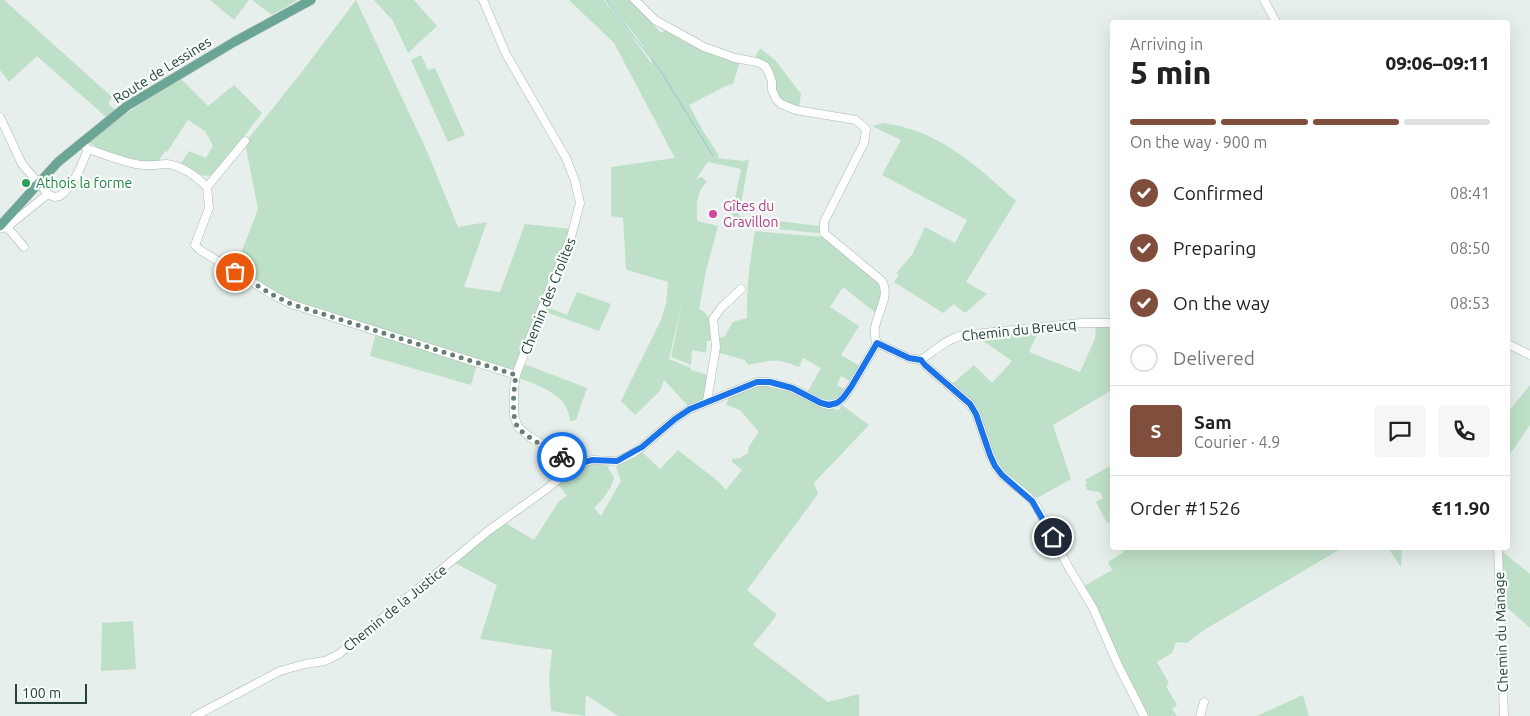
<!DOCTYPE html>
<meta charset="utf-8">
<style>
:root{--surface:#fff;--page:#f6f6f6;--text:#222;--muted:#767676;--line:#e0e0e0;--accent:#804e3d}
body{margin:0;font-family:Ubuntu,sans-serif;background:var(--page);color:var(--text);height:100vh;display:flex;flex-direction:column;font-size:19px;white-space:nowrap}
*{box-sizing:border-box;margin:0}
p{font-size:16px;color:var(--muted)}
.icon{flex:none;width:28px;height:28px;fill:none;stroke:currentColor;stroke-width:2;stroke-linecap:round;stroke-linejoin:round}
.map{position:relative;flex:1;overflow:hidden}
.details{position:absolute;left:1110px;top:20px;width:400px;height:530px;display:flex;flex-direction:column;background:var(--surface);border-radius:5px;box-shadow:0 5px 20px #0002}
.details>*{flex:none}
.scale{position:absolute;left:15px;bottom:12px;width:72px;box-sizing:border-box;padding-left:5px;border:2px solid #24423a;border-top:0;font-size:14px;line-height:18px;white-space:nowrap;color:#24423a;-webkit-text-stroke:4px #f7fbf9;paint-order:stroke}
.pin{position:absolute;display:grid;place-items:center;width:42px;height:42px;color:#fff;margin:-21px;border:2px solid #fff;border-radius:50%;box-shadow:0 1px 5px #0007}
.courier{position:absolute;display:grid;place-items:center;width:50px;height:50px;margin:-25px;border:4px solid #1a73e8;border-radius:50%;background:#fff;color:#222;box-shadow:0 1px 6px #0007}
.head em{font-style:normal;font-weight:800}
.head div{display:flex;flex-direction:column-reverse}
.head{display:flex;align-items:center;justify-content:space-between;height:85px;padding:0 20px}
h1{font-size:32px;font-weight:800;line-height:38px}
.bar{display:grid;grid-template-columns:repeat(4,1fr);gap:8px 5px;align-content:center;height:60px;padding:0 20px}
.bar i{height:6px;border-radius:4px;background:var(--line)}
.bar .on{background:var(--accent)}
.bar p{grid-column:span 4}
.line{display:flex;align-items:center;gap:12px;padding:0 20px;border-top:1px solid var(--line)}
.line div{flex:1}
.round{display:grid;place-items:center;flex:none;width:52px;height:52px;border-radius:5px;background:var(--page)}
ol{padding:0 20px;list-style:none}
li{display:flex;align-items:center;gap:15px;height:55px}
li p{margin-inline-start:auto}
li .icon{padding:5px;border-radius:50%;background:var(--accent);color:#fff;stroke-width:4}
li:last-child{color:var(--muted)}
li i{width:28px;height:28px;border:2px solid var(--line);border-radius:50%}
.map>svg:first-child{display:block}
.green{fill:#bfe0c8}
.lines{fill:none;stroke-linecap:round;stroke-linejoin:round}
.stream{stroke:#8ec9d4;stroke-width:1}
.minor-casing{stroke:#a8b8b2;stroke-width:9}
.major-casing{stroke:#c2cac8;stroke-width:10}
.minor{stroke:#fff;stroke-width:8}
.major{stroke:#6aa596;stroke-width:9}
.done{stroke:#687f78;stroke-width:5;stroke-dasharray:0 9}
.route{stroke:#1a73e8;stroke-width:6}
.leisure-dot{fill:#2e9e5b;stroke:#f7fbf9;stroke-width:2}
.hotel-dot{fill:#d1479c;stroke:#f7fbf9;stroke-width:2}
.labels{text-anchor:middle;stroke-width:4.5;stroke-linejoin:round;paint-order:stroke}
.street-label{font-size:14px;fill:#24423a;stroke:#f7fbf9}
.leisure-label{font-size:14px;fill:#27864d;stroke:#f7fbf9;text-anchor:start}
.hotel-label{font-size:14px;fill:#b23c85;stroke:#f7fbf9;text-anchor:start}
</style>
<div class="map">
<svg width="1530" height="716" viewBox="0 0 1530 716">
<rect width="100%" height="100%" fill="#e6efeb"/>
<!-- green -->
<g class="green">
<path d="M0,0H4L112,97L108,103L115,110L106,117L37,56L9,82L0,70Z"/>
<path d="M210,0H249L234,20Z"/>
<path d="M252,0H298L272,15Z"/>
<path d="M356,0L427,151L458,227L487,222L464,287L500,292L525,224L571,229L514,373L292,302L235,269L258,209L245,143L301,73Z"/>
<path d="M374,0H414L437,26L408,53L393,21Z"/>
<path d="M569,0H604L623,23L651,63L653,61L636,36L606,0H631L661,33L667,29L740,62L733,84L728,85L689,105L703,131L718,154L719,156L717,158L744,161L749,159L739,216L819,226L820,232L817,233L730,224L741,169L708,162L696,179L702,177L707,182C695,194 697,205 697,221L718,226L706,271L699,309C712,315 713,328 714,340L707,341L706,353L692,350L691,365L671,357L683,299L669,359L691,368V370L709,375L706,399L689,407L664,380L660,391L635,415L621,401L661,320L666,304L668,282L627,270L626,268L623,218L611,216V167L675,158L614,43Z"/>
<path d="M760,48L775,60L801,94L799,108L783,102L777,94L769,65L754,59Z"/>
<path d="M421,55L428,70L435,68L465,135L448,142L411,60Z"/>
<path d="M180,78L208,106L234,85L262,113L215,174C202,180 192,170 181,163L189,151L206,158L213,146L205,131L188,120L167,152L165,151L157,163C133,161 109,156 89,142L121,117Z"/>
<path d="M883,123C939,130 975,165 1016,201L966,282L987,294L965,313L954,304L943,313L894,282L899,275L896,273L912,255L925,227L955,243L967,220L882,175L901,140L872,126Z"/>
<path d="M755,231L822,237L875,278L881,284L883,289L877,314L843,287L830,307L859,326L841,355L860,366L852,382L841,376L837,385L846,390C830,407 826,403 807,393L821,368L803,358L799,367C778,358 770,360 748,365L745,360L716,352L717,339L725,336L733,322L747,318C746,288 750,261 755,231Z"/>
<path d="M577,292L611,304L599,331L543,311L544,306L567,315Z"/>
<path d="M1096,326H1112V390L1053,425L1071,479L1039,497L1033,498L999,468L977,410L951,385L974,365L992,383L1012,361L976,336L1039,330L1029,352L1080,372L1095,339Z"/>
<path d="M376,332L477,364L471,385L370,356Z"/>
<path d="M524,364L587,388L576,420L570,421C568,394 541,387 519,378Z"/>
<path d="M1530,385V425L1508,457V412Z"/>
<path d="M764,386L784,389L809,401L824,407L839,410L842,405L869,425L814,483L818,494L747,590L777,615L753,645L828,702L859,694V716H618L586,695L585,716L551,711L549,680L552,650L480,639L497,585L455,563L504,522L534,540L559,501L567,496L558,484C573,472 588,457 609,466L608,468L614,478C610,491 603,499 594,508L601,516L621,481L616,467L642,452L660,469L678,450L719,482L726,490L742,470L732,462V459L740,458L748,453L749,446L759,432L740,410L726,405L730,395L755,387Z"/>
<path d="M1112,465V522L1107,523L1096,502L1103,498L1100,492L1087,490L1085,485L1087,483L1085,480Z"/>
<path d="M1121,548H1342L1204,630L1187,643L1176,642L1172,653L1157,662L1169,683L1166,686L1177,705L1172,709L1177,716H1147L1084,586L1112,570L1108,562L1124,552Z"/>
<path d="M1388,548H1402L1401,567Z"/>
<path d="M1500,550L1530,574V628L1504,605Z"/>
<path d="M133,621L136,669L101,671L102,623Z"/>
<path d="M1303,695L1309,716H1255L1259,715Z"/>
</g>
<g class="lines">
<!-- stream -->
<path class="stream" d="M606,0L662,73L713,156"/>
<defs>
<g id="minor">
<path d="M483,0L506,54L566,158L575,181L580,203L571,237L535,325L516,375L514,389V416L518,427L530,437L576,465"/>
<path d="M1264,0L1276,22"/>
<path d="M0,117L22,164L48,194L54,197L60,196C75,184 81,167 88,149"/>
<path d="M85,146L88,149C104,154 120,161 136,164C147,167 157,164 167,164C183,166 196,176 207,187"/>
<path d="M207,187L209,208L195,245L200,250L273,295L291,304L516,375"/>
<path d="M207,187L245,141"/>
<path d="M7,227L48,194"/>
<path d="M2,228L7,227L24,247"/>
<path d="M877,343L909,358L921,360C934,351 948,338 964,335L1081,323H1112"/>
<path d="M1508,344L1530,355"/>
<path d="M921,360L925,365L970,404L976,414L990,455L995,466L1002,475L1028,496L1037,507L1069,568L1093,608L1118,665L1144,716"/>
<path d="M707,401L716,347L713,319L721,308L741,289"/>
<path d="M1498,548L1504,716"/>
<path d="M195,716L280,671L305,664L325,661L339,654L488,531L548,488L576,465L592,460L617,461L632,454L642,447L675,419L690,409L757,382H769L781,385L792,388L821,403L829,405L837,403L843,398L851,387L877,343C867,322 893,301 882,281L824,233V222L864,143L866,129L856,120L796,110L781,104L776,99L772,90V82L769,73L765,66L757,62L735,58L704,47L655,20L635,0"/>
<path d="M1200,716L1204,702"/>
</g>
<path id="major" d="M0,226L58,162L127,106L234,42L311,0"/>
</defs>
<!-- minor casing -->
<use href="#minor" class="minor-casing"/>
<!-- major casing -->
<use href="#major" class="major-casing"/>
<!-- minor -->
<use href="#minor" class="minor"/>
<!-- major -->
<use href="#major" class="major"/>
</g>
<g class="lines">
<!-- done -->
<path class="done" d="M235,272L273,295L291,304L516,375C514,389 511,413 517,426C522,435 552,451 562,457"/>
<!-- route -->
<path class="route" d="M562,457L576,465L592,460L617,461L642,447L675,419L690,409L757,382H770L792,388L821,403L829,405L837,403L843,398L851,387L877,343L909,358L921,360L925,365L970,404L976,414L990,455L995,466L1002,475L1032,501L1053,537"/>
</g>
<!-- markers -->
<circle class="leisure-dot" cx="26" cy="183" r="5"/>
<circle class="hotel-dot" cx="713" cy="214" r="5"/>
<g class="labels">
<!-- street labels -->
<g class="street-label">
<text transform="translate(162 70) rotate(-32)" y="5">Route de Lessines</text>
<text transform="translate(548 296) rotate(-68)" y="5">Chemin des Crolites</text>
<text transform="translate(1019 330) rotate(-6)" y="5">Chemin du Breucq</text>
<text transform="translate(395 608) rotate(-39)" y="5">Chemin de la Justice</text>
<text transform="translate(1501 632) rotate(-92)" y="5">Chemin du Manage</text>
</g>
<!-- leisure labels -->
<g class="leisure-label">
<text x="36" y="188">Athois la forme</text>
</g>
<!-- hotel labels -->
<g class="hotel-label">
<text x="723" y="211">Gîtes du<tspan x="723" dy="16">Gravillon</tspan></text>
</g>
</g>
</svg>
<div class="scale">100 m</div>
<div class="pin" style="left:235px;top:272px;background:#ea580c"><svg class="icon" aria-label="bag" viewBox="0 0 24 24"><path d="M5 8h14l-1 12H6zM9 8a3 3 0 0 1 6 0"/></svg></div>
<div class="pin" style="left:1053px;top:537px;background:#1f2937"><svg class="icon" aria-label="home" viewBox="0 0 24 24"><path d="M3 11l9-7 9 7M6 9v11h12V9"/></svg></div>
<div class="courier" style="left:562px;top:457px"><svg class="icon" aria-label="bike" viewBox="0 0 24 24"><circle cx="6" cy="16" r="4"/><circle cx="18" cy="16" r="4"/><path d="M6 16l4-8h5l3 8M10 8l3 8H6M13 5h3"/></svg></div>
<section class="details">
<div class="head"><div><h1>5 min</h1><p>Arriving in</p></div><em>09:06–09:11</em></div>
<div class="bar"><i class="on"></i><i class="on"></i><i class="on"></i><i></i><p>On the way · 900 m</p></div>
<ol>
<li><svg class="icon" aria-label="check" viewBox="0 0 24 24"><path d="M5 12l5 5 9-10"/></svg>Confirmed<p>08:41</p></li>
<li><svg class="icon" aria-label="check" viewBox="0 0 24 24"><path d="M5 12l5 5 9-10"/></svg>Preparing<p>08:50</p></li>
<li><svg class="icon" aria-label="check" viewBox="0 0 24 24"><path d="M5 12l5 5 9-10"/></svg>On the way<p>08:53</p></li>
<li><i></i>Delivered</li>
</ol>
<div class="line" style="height:90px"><b class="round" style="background:var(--accent);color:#fff">S</b><div><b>Sam</b><p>Courier · 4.9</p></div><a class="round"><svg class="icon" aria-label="chat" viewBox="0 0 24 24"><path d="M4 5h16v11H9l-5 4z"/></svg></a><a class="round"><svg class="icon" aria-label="phone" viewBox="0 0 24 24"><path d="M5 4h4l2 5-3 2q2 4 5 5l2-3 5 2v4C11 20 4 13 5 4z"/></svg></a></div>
<div class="line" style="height:65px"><div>Order #1526</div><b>€11.90</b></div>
</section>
</div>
